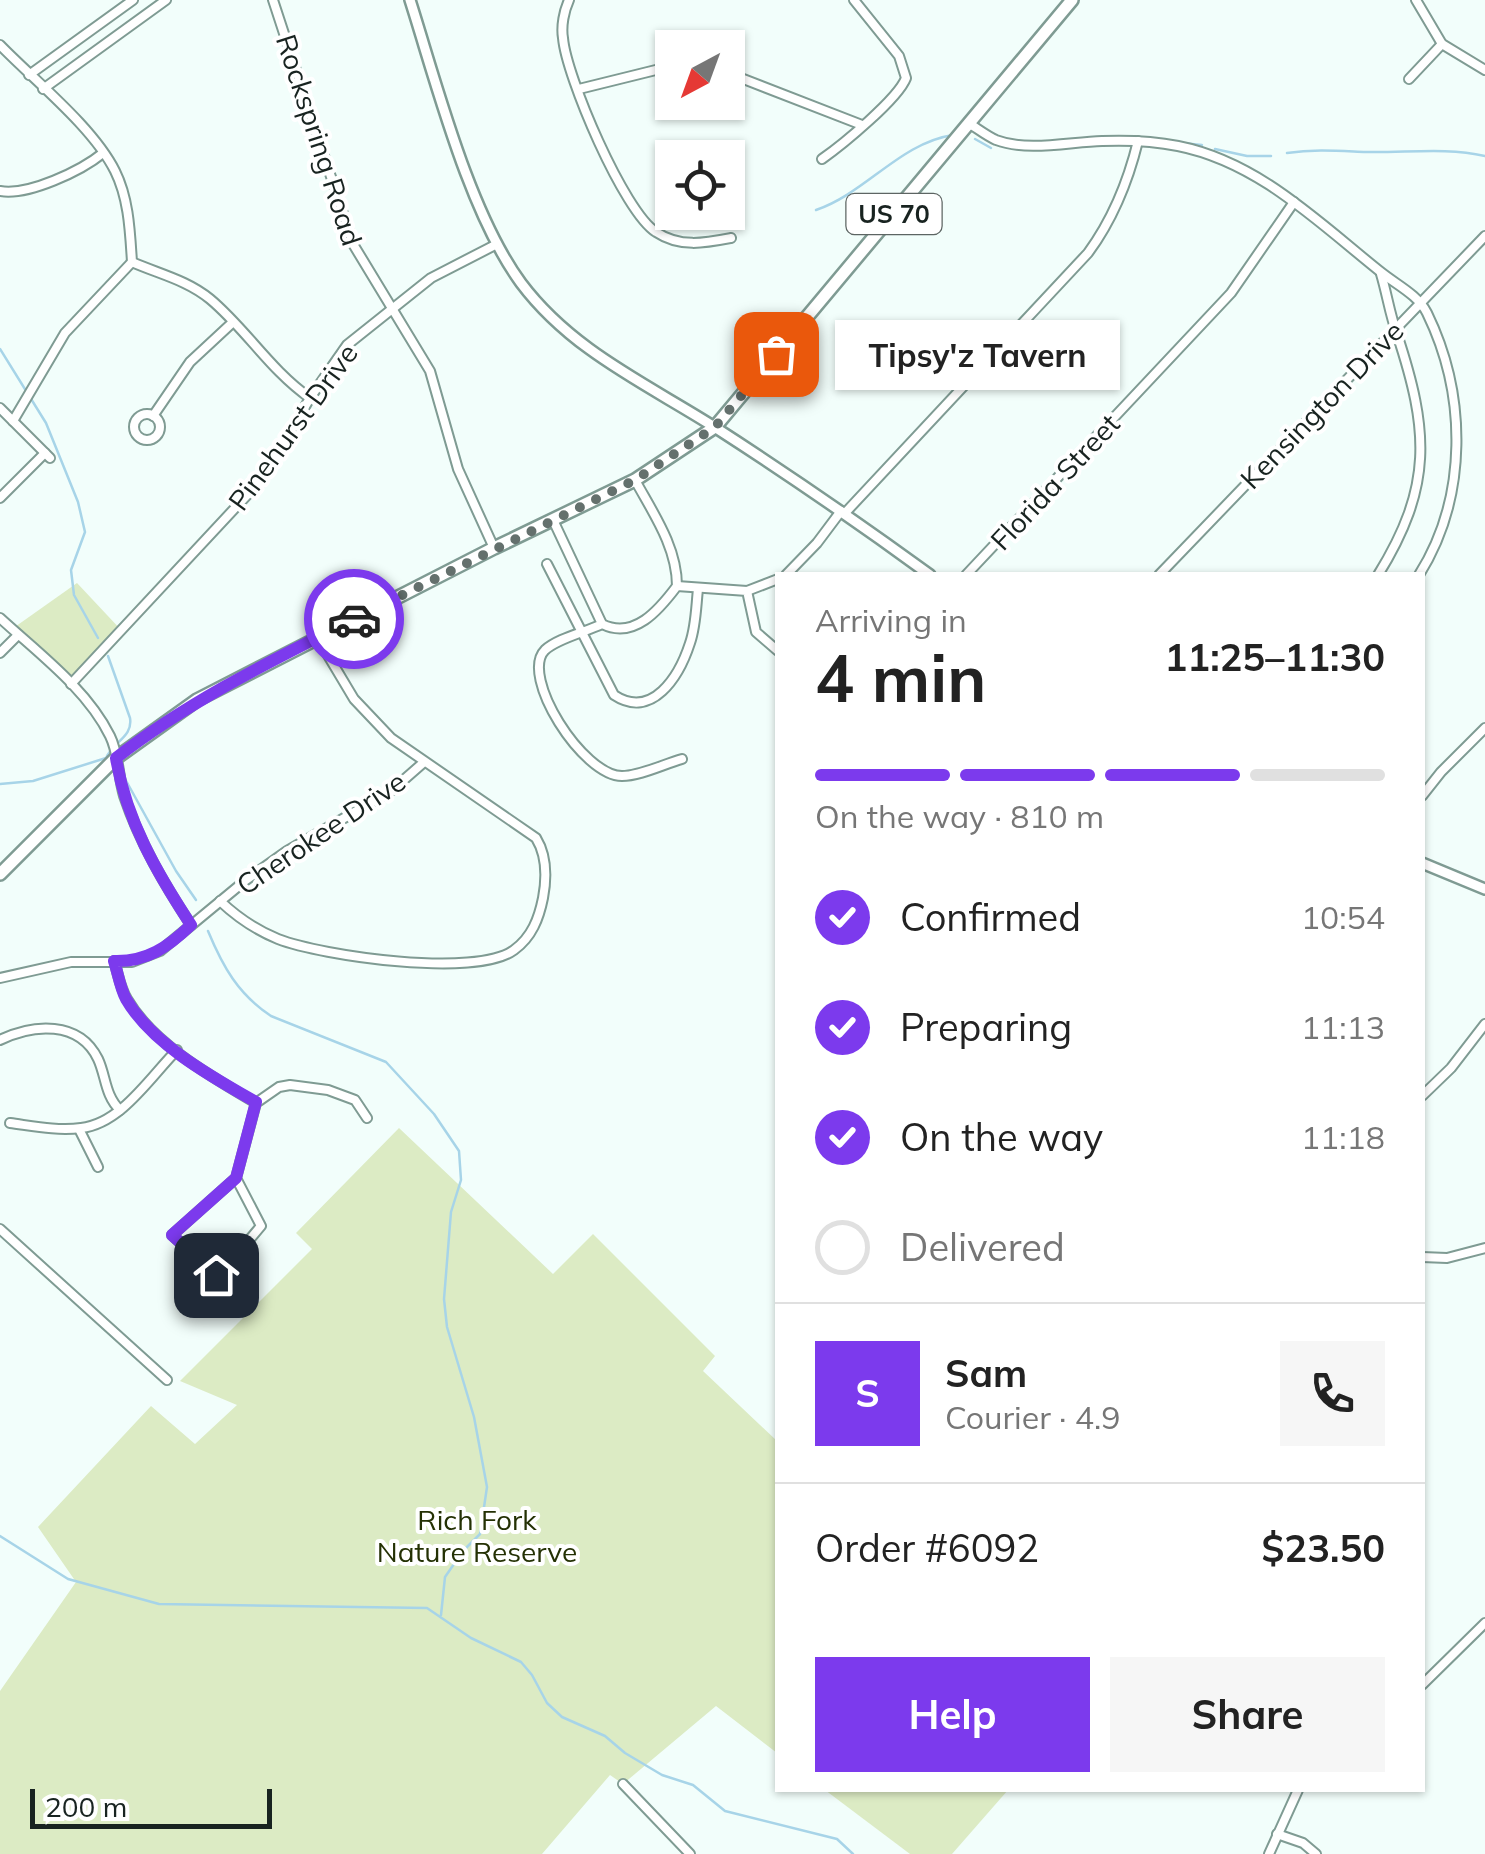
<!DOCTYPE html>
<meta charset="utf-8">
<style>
:root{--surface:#fff;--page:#f6f6f6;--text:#222;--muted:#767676;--line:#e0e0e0;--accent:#7c3aed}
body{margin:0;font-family:Mulish,sans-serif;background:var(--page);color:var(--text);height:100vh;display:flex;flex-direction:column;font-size:38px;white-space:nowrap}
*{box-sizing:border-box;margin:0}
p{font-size:32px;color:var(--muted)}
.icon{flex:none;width:55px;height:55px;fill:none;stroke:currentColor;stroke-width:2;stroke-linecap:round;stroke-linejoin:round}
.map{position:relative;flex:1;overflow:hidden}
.details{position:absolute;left:775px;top:572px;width:650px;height:1220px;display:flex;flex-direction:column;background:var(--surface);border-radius:0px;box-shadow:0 2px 8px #0004}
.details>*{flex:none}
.needle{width:65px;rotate:221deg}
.fabs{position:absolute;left:655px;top:30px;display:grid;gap:20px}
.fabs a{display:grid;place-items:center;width:90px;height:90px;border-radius:0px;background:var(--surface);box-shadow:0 2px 8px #0004;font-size:50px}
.scale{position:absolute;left:30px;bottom:25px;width:242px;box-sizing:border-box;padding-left:10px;border:5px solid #182320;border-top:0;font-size:28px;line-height:35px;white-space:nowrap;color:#182320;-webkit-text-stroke:8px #fff;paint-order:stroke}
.pin{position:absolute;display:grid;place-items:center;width:85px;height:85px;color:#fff;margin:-42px;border-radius:20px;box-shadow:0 5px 15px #0006}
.courier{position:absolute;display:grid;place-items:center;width:100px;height:100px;margin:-50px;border:8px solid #7c3aed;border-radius:50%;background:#fff;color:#222;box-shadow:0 2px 12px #0007}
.bubble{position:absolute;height:70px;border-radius:0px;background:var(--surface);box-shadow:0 2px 8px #0004;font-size:32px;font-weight:700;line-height:70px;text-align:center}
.headline em{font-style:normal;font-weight:700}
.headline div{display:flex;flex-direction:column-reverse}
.headline{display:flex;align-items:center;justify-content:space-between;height:170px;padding:0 40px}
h1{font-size:65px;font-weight:700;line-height:75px}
.bar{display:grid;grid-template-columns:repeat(4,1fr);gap:15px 10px;align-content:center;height:120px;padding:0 40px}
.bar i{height:12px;border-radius:8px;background:var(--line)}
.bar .selected{background:var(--accent)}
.bar p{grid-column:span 4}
.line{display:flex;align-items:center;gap:25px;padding:0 40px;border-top:2px solid var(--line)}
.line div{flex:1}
.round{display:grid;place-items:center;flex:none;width:105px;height:105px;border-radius:0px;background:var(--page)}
ol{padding:0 40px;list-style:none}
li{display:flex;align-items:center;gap:30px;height:110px}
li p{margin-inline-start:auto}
li .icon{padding:10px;border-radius:50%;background:var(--accent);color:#fff;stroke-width:4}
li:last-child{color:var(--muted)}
li i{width:55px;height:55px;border:5px solid var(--line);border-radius:50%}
.action{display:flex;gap:20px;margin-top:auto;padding:20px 40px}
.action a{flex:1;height:115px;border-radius:0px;background:var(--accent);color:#fff;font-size:40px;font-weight:700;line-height:115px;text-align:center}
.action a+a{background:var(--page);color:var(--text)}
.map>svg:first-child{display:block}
.green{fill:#dcebc4}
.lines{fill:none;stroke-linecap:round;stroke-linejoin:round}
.stream{stroke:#a7d4e8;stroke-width:2.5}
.minor-casing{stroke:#7f9b93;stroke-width:12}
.tertiary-casing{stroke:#7f9b93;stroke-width:14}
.primary-casing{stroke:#7f9b93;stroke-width:16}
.minor{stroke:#fff;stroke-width:8}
.tertiary{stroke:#fff;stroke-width:9}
.primary{stroke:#fff;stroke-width:11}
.done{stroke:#64706d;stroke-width:10;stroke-dasharray:0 18}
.route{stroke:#7c3aed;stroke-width:12}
.labels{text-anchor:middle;stroke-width:8;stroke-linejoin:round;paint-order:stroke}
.shield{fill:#fff;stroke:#5d6563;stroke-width:2.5}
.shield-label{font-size:25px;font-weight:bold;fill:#182320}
.street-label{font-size:28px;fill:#182320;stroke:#fff}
.park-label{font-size:28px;fill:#243104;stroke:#fff}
</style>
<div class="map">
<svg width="1485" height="1854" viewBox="0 0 1485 1854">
<rect width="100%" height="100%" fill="#f2fefb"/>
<!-- green -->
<g class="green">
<path d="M77,583L122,631L71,684L12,629Z"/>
<path d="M399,1128L553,1274L593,1234L715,1356L703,1371L777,1441V1753L716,1706L623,1784L610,1775L542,1854H0V1691L76,1582L38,1527L151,1406L195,1444L237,1405L180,1381L312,1249L296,1233Z"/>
<path d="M825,1790H1008L952,1854H910Z"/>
</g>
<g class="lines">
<!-- stream -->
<g class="stream">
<path d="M975,139L991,148"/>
<path d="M1171,142L1202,145"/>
<path d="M1215,149L1247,156H1271"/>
<path d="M1287,153C1315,149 1339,151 1366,152C1406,153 1446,147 1485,156"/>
<path d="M816,210C866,193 900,143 953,135"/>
<path d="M0,349L46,423L78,502L85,532L71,570L74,595L98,638"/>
<path d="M124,777L176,871L196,900"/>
<path d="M0,784L33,781L106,758C114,741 133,737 130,718L108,656"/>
<path d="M208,931C223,967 238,994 271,1016L386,1062L434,1114L459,1151L461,1180L451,1212L444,1299L447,1327L474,1417L487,1487L480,1534L463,1551L445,1577L441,1615"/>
<path d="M0,1536L68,1579L159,1604L427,1608L471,1638L521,1662L532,1675L547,1703L562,1717L605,1736L625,1753L662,1775L693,1785L725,1811L837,1839L853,1854"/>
</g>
<defs>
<g id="minor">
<path d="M273,0L353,244L430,371L458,469L494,548"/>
<path d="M569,0C564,11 561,26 563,38C566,76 624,212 656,232C680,248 705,243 731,238"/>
<path d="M1416,0L1442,44L1485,70"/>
<path d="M0,45C35,81 93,127 115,171C129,199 130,232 132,262C159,274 187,280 210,299C246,329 270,370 310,398"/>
<path d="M728,73L862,125"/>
<path d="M29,75L133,0"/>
<path d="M1409,79L1442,44"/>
<path d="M43,89L166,0"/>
<path d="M579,89L672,66"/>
<path d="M970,124C978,129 987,136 996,140C1028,152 1069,142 1102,141C1127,140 1153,141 1178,146C1259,162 1319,223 1382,273C1397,285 1418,295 1427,313C1467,395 1468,497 1419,575"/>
<path d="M822,159C842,145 898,99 906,78L899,56L854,0"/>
<path d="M0,191C28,196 81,171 103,153"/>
<path d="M0,408L50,458"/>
<circle cx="147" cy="427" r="13"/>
<path d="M153,416L190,362L232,323"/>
<path d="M13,421L65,333L132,262"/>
<path d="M635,480C653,513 677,547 677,586"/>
<path d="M0,498L45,453"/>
<path d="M845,513L1088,253C1113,219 1128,182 1138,141"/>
<path d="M553,520L602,624C634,640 659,610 677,586L747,591L756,632L778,651"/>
<path d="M547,564L614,695C652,720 679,677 690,643C696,626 696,607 698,589"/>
<path d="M786,575L817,543L841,511"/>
<path d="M966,575L1231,293L1294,202"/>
<path d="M1159,575L1485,236"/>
<path d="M1378,575C1433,486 1429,431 1397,334C1390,315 1387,294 1381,274"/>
<path d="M747,591L778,579"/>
<path d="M0,618C38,653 87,689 110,736C119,754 118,776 124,796C140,843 164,884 191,925"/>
<path d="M602,624C586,632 558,638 545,650C519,676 583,776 622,776C640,776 664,764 682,759"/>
<path d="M0,653L18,635"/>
<path d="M71,684L263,478L310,398L347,345L431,278L497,244"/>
<path d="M1422,796L1441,772L1485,728"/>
<path d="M220,901C238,918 256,930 278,939C322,956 476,978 514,950C532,937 539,918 543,898C547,877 547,856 536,838L391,738L354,699L317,637"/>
<path d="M114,961C118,973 120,988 127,999C153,1044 212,1077 256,1103"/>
<path d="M0,978L71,962H132L160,951L246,880L287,851L391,791L423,763"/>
<path d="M0,1040C33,1024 79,1020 98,1059C106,1076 105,1096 120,1110"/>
<path d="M1422,1096L1451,1068L1485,1024"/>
<path d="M10,1123C33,1126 57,1131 81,1128C121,1124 151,1076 177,1050"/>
<path d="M79,1129L98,1167"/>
<path d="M236,1178L261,1226L223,1271L216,1275L172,1235L236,1178L256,1103L279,1087L290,1085L328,1090L355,1100L367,1118"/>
<path d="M0,1229L167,1380"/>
<path d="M1422,1257L1447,1258L1485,1248"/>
<path d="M1422,1685L1485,1623"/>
<path d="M623,1784L690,1854"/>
<path d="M1277,1834L1303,1843L1316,1854"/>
<path d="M1269,1854L1298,1790"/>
</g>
<g id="tertiary">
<path d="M410,0C437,85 469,212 521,283C572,351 647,384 716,428C789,475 860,524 930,575"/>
<path d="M1422,863L1485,889"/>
</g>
<path id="primary" d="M0,874L116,758L197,700L494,548L635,480L715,427L1072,0"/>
</defs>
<!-- minor casing -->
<use href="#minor" class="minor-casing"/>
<!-- tertiary casing -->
<use href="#tertiary" class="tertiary-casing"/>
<!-- primary casing -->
<use href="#primary" class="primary-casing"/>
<!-- minor -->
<use href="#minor" class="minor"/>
<!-- tertiary -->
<use href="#tertiary" class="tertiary"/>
<!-- primary -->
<use href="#primary" class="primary"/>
</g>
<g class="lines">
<!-- done -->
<path class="done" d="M354,619L635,480L715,427L776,354"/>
<!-- route -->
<path class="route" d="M216,1275L172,1235L236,1178L256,1102C212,1077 152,1044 126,999C120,988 118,973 114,961C147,962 168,947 191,925C157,873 126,820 116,758C189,701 271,661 354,619"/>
</g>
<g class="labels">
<!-- shield labels -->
<rect class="shield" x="846.5" y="194" width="95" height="40" rx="8"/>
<g class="shield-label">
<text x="894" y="223">US 70</text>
</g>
<!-- street labels -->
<g class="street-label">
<text transform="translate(319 140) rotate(72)" y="10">Rockspring Road</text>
<text transform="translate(1322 405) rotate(-46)" y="10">Kensington Drive</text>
<text transform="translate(293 427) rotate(-54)" y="10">Pinehurst Drive</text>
<text transform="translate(1055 482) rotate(-47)" y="10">Florida Street</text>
<text transform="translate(321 833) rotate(-34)" y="10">Cherokee Drive</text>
</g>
<!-- park labels -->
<g class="park-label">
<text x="477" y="1530">Rich Fork<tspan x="477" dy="32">Nature Reserve</tspan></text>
</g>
</g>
</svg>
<div class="fabs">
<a><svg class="needle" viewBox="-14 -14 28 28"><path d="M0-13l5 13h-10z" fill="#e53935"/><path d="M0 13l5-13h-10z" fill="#767676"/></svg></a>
<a><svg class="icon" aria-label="locate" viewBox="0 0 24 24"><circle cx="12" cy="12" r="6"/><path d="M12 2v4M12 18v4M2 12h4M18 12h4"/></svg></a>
</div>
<div class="scale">200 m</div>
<div class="pin" style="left:776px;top:354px;background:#ea580c"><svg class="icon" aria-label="bag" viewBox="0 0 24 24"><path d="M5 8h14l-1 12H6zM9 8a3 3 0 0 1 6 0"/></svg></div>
<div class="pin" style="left:216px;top:1275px;background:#1f2937"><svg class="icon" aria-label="home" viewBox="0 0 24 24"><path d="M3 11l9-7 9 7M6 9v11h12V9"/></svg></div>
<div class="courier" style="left:354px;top:619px"><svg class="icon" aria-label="car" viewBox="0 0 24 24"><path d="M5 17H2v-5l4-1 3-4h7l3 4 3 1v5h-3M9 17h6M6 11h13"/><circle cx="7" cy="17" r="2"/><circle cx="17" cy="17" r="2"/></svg></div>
<div class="bubble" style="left:835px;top:320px;width:285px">Tipsy'z Tavern</div>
<section class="details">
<div class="headline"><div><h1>4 min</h1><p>Arriving in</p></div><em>11:25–11:30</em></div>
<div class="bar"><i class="selected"></i><i class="selected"></i><i class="selected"></i><i></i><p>On the way · 810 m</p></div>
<ol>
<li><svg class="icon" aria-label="check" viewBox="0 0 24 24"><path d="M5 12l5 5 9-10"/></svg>Confirmed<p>10:54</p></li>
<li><svg class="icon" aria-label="check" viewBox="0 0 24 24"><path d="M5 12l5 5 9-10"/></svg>Preparing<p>11:13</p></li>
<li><svg class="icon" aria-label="check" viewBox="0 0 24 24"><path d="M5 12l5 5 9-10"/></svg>On the way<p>11:18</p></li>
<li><i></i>Delivered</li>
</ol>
<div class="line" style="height:180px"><b class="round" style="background:var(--accent);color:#fff">S</b><div><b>Sam</b><p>Courier · 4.9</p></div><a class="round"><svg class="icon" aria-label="phone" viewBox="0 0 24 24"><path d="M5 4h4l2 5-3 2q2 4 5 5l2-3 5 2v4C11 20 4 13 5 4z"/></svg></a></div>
<div class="line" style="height:130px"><div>Order #6092</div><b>$23.50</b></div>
<div class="action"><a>Help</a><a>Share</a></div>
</section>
</div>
